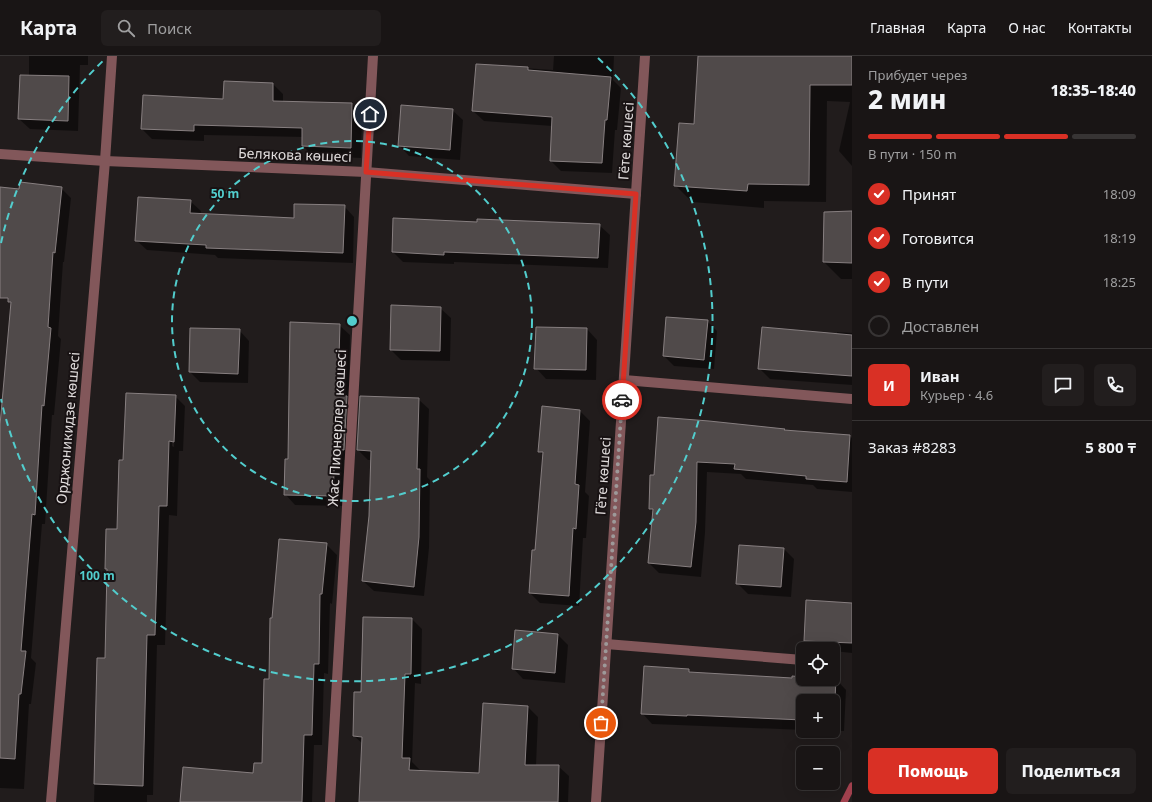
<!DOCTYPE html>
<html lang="ru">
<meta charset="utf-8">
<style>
:root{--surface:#191515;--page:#221e1e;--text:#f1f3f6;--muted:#9f9fa0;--line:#373434;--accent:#d93025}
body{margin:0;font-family:"Noto Sans",sans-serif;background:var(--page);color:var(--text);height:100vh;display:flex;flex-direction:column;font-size:15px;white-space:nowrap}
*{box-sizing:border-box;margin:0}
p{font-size:13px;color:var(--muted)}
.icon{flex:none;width:22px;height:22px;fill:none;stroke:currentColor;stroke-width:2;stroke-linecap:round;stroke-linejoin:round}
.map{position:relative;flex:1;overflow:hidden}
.drawer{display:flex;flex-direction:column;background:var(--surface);width:300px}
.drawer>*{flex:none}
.controls{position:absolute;left:796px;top:586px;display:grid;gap:8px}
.controls a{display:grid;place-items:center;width:44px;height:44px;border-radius:6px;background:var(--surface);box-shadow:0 4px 16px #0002,0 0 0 1px var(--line);font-size:20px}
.pin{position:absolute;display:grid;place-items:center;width:34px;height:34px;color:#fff;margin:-17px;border:2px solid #fff;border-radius:50%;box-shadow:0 1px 4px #0007}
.courier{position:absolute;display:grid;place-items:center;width:40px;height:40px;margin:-20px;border:3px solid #d93025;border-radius:50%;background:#fff;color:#222;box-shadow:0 1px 5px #0007}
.headline em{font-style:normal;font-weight:800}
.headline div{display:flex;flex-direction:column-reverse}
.headline{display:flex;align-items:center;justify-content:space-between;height:68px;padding:0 16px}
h1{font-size:26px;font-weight:800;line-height:30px}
.bar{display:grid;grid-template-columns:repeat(4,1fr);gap:6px 4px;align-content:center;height:48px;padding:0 16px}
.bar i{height:5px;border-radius:3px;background:var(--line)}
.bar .selected{background:var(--accent)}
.bar p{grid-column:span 4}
.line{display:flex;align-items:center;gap:10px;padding:0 16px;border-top:1px solid var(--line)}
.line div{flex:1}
.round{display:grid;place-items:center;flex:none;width:42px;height:42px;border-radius:6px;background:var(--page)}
ol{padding:0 16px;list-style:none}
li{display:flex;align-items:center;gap:12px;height:44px}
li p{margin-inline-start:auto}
li .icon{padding:4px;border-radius:50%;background:var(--accent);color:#fff;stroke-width:4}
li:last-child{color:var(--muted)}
li i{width:22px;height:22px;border:2px solid var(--line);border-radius:50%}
.cta{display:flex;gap:8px;margin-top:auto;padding:8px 16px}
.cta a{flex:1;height:46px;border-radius:6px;background:var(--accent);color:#fff;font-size:16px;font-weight:800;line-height:46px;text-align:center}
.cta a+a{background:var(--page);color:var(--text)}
header{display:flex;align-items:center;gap:24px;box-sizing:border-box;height:56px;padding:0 20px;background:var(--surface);border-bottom:1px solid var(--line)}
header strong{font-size:19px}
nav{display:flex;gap:22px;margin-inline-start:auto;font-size:14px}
.search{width:280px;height:36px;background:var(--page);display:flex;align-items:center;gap:10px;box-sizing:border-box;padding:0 14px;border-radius:6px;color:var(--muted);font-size:15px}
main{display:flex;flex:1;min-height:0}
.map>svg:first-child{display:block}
.shadow{fill:#0007;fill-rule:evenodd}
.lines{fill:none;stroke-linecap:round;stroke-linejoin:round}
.stream{stroke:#a2414e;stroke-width:7}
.building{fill:#504a4a;stroke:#877f80}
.minor{stroke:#82575a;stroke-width:10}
.done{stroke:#9d9999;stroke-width:4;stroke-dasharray:0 7.2}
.route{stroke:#d93025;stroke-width:5}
.ring{fill:none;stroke:#52cdcd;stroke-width:2;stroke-dasharray:7 5}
.labels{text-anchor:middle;stroke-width:4;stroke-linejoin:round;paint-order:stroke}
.street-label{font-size:14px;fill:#e0dcdc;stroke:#181213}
.centre{fill:#52cdcd;stroke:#181213;stroke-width:2}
.ring-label{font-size:12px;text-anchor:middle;font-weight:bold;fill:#52cdcd;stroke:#181213;stroke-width:4;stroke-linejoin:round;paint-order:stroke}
</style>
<header>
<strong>Карта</strong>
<div class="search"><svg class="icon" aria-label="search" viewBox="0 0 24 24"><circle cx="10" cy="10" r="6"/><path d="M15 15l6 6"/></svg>Поиск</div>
<nav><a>Главная</a><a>Карта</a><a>О нас</a><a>Контакты</a></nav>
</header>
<main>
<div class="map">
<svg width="852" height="746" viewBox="0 0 852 746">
<rect width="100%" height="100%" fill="#211c1c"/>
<!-- shadow -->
<g class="shadow">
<path d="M29,0H88V9H80L78,75L30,73L19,63L29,20Z"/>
<path d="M554,0H614L613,24L621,32L617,74H615L612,117L561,115L551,105L552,70L484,65L473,55L476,9L553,14Z"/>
<path d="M699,0H852V110L839,95L850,46L827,45L826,146L764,145V152L692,146L675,129L695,70Z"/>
<path d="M273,28L283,38V46L352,48L362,58L361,102L313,100L303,90V81L204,79V85L152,83L142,73L144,40L224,44Z"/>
<path d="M452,54L463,64L460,104L409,100L399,89Z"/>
<path d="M0,132L20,134L61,132L71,142L64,206H63L58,280L61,283L54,359H52L45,468H42L31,602L36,607L31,648H29L24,733L0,732V380L11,248L9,246L12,191L0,190Z"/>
<path d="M190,145L201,155L200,159L295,163L344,150L354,161L353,207L218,202L215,199L147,194L136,184Z"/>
<path d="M852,156V223H841L824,206L825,157Z"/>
<path d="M478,167L599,169L610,179L608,212L454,206V208L403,206L393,196Z"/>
<path d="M440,252L451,262L450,305L401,304L391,294Z"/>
<path d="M707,265L717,275L714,313L674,310L664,300Z"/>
<path d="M339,269L350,279L349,343L354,404H344L343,450L295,449L285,438L289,404Z"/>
<path d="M587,273L597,284L596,324L546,323L536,312Z"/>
<path d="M239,274L249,285L248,327L200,326L190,316Z"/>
<path d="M837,276L852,277V329L770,323L759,312L837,279Z"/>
<path d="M175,340L185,350L183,395H179L177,460L169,459L165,589H157L153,739H147V746H94L98,603H106L108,515L106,513L118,474L124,405ZM174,349H176L174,391L172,390Z"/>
<path d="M418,343L429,353L427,421L430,424L429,492L424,540L374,535L363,525L370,461L372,404H368L358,394Z"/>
<path d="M580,355L590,365L585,436L589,440L586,482H583L579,550L540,547L530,537L536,495L544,400L539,395Z"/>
<path d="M784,374L786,375L850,380L852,382V436L817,433L813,429L746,423L741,418L707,416L705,477L701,521L659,517L649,507L654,456L650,453L655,420Z"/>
<path d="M326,488L337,499L332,548L330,547L328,618L324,617L322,689H314L312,746H181L254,718L263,708L273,563Z"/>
<path d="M784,493L794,503L791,541L748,538L737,527Z"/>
<path d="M852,548V597L833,595V593H813L805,584Z"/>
<path d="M412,563L422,573L421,628L415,627L412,706L420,714V715L480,718L528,651L538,661L536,710H558L569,720L568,746H360L363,688L354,680L362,637Z"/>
<path d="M558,579L568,589L565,627L523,623L513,612Z"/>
<path d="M689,614L692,617L793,623L803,622V623H836L846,634L844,675H832L833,645H803V674L652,668L642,657Z"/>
</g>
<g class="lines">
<!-- stream -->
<path class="stream" d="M844,746L852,730"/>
</g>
<!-- building -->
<g class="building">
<path d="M698,0H852V29H810L809,129L748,128L747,135L674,130L679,67L694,68Z"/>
<path d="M476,8L528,11V14L611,21L607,64H605L602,107L550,105L552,61L472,55Z"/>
<path d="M20,19L69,20L68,65L18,63Z"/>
<path d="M224,25L273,27V45L352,47L351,92L302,90V72L194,69V75L141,73L143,39L223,43Z"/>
<path d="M401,49L453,53L450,94L398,90Z"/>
<path d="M20,126L62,131L55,197L53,196L48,271L51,272L44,350L42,349L35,459L32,458L21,595H26L21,638H19L15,703L0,702V369L11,246H8V242H0V131L19,133Z"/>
<path d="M138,141L191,144L190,157L294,162V148L345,149L343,197L206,192V189L135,185Z"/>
<path d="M852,155V207L823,206L824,156Z"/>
<path d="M393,162L477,166V163L600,168L598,202L444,196V199L392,196Z"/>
<path d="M391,249L441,251L440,295L390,294Z"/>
<path d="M666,261L708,264L704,304L663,300Z"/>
<path d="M290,266L340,268L338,335L339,339L347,340L344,394H335L333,440L284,439L285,403H288Z"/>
<path d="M536,271L587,272L586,314L534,313Z"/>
<path d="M762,271L852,279V320L758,313Z"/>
<path d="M190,272L240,273L238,318L189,316Z"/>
<path d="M126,337L176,339L174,386L169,385L167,450H159L155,579H147L143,730L94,728L97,602H105L107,513H105L106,473H117L119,404H123Z"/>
<path d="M360,340L419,342L417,413H420L419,481L414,531L362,525L369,460L371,395L357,394Z"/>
<path d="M542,350L580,354L575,428L579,429L576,473L573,472L569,540L529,537L532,494H535L543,396H538Z"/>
<path d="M658,361L709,365L785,373L784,374L850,379L847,426L806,423V420L734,413L735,408L697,406L696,466L691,511L648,507L653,453H649L650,419H654Z"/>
<path d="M279,483L327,487L322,538H320L319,608H314L312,679H304L302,746H180L183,711L253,717L254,707H262L264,623H269L270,562H272Z"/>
<path d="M739,489L784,492L781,531L736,528Z"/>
<path d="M806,544L852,547V587L804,585Z"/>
<path d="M363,561L412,562L411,618H405L402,702H410L409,714L479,717L483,647L528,650L525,709H559L558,746H359L362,681L353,680L354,636H361Z"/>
<path d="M515,574L558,578L555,617L512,613Z"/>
<path d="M644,610L689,613V616L792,622V620L803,621V623L836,622L834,666L833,645H803V664L687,659V660L641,658Z"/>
</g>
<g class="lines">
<!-- minor -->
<g class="minor">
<path d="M0,98L105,105L366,116L636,138"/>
<path d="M624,324L852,343"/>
<path d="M606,588L803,604"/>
<path d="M51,746L105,105L112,0"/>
<path d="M330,746L373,0"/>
<path d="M596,746L645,0"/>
</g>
</g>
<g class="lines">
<!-- done -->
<path class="done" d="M601,667L622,344"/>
<!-- route -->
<path class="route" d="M370,58L366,116L636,138L622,344"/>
</g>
<!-- distance rings -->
<g class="ring">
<circle cx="352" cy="265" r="180"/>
<path d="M1 187A360 360 0 0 1 106 2M598 2A360 360 0 1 1 1 343"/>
</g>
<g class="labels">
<!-- street labels -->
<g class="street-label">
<text transform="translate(626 85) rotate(-86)" y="5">Гёте көшесі</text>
<text transform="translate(295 99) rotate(2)" y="5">Белякова көшесі</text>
<text transform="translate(68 372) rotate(-85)" y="5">Орджоникидзе көшесі</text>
<text transform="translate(337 372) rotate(-87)" y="5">Жас Пионерлер көшесі</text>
<text transform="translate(603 420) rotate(-86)" y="5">Гёте көшесі</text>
</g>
</g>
<circle cx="352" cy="265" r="6" class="centre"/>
<g class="ring-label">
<text x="225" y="142">50 m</text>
<text x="97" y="524">100 m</text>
</g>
</svg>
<div class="controls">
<a><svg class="icon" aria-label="locate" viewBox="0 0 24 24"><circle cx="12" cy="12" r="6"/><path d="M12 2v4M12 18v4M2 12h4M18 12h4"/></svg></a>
<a>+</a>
<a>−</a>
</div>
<div class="pin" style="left:601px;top:667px;background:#ea580c"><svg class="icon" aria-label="bag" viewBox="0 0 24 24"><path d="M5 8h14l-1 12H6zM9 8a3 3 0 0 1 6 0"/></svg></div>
<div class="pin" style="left:370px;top:58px;background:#1f2937"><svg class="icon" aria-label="home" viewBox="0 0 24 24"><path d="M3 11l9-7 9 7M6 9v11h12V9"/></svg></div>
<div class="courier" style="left:622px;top:344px"><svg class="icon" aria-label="car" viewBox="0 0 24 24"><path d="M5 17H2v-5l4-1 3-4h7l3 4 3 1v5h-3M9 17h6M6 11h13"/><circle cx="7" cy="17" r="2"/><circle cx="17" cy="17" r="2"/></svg></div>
</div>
<section class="drawer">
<div class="headline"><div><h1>2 мин</h1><p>Прибудет через</p></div><em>18:35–18:40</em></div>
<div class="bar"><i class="selected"></i><i class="selected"></i><i class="selected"></i><i></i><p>В пути · 150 m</p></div>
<ol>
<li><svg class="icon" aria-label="check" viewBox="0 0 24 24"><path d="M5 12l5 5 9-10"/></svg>Принят<p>18:09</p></li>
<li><svg class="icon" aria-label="check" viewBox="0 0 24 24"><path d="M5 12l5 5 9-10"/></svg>Готовится<p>18:19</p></li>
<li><svg class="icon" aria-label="check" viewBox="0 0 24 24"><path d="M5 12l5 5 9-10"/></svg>В пути<p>18:25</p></li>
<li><i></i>Доставлен</li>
</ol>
<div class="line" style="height:72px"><b class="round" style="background:var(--accent);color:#fff">И</b><div><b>Иван</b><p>Курьер · 4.6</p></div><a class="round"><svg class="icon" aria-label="chat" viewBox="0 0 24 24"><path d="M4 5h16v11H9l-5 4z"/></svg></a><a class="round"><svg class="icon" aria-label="phone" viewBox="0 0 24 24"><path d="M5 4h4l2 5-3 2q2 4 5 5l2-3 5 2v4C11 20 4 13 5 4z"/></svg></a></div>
<div class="line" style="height:52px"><div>Заказ #8283</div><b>5 800 ₸</b></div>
<div class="cta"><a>Помощь</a><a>Поделиться</a></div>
</section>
</main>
